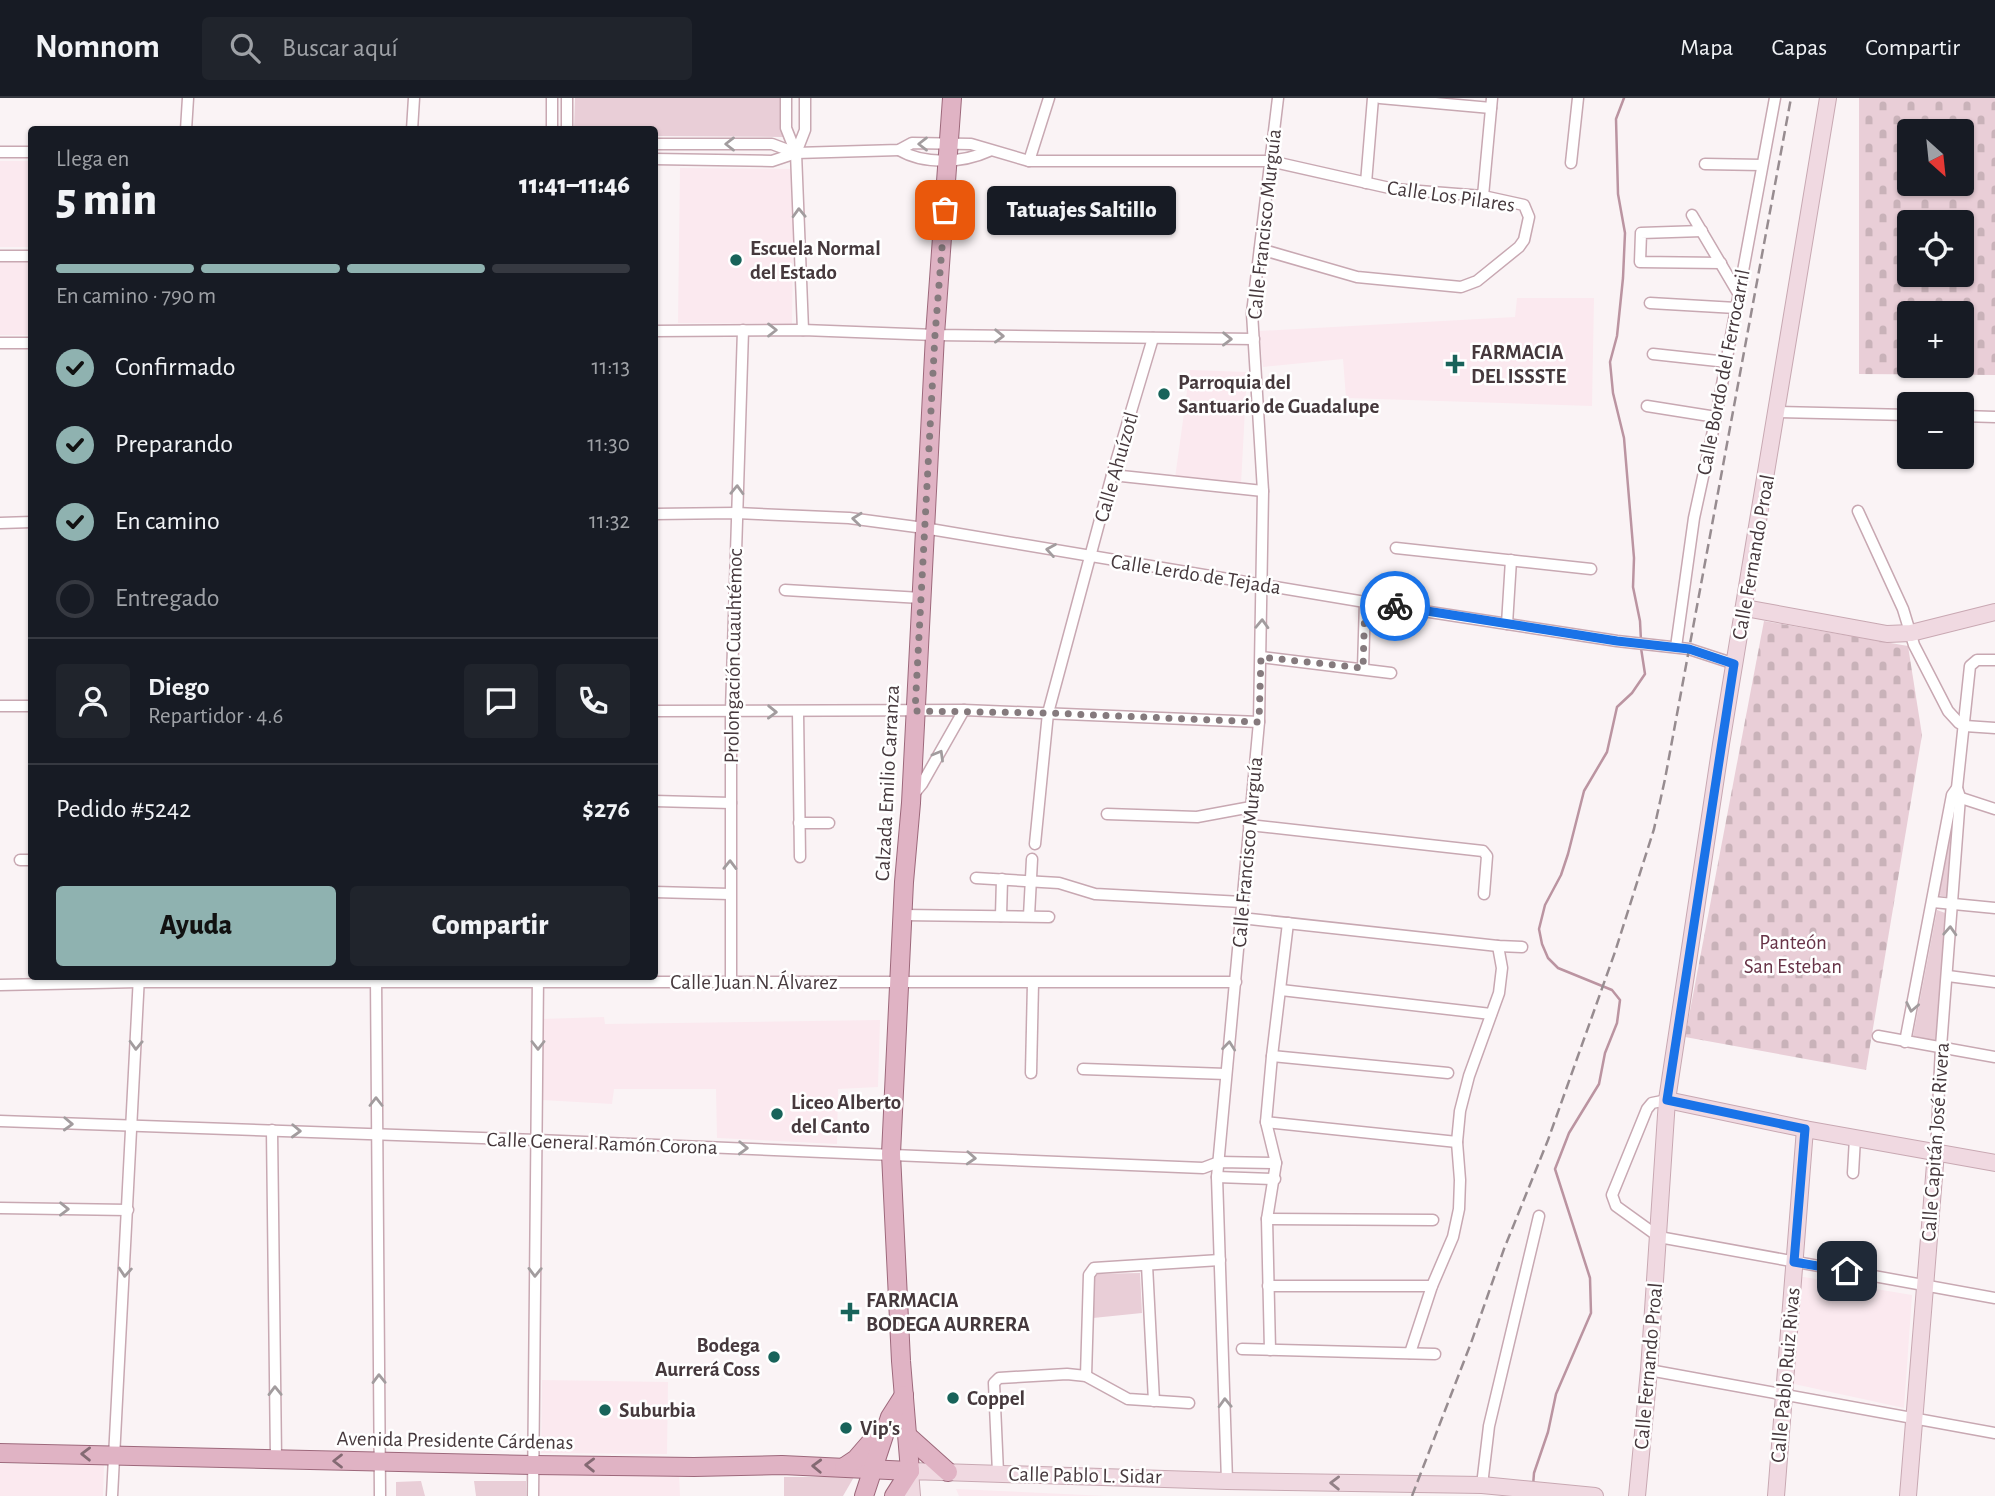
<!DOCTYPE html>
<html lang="es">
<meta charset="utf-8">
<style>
:root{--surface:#171b24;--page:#20242c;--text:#f1f3f6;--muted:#9ea1a6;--line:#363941;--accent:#8fb2b0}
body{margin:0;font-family:"Alegreya Sans",sans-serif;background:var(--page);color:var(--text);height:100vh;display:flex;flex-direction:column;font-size:26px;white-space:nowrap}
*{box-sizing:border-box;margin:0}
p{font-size:23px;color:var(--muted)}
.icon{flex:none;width:38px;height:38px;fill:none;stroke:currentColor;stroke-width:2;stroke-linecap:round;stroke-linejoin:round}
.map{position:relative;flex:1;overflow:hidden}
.details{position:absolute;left:28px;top:28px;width:630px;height:854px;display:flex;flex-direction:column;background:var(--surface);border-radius:7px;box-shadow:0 2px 5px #0004}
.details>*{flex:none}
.needle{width:46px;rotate:153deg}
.fabs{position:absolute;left:1897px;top:21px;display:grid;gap:14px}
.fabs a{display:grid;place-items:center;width:77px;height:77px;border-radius:7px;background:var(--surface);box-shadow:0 2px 5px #0004;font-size:35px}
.pin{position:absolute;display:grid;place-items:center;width:60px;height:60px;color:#fff;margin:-30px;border-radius:14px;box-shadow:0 4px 10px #0006}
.courier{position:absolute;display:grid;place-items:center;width:70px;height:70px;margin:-35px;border:5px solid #1a73e8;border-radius:50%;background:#fff;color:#222;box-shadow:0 2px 9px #0007}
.bubble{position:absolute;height:49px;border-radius:7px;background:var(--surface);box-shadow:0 2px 5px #0004;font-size:23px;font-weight:800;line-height:49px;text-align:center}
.headline em{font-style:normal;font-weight:800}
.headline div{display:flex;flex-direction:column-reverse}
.headline{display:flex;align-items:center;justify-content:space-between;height:119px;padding:0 28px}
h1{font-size:46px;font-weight:800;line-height:52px}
.bar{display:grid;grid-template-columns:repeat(4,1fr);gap:10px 7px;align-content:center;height:84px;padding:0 28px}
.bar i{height:9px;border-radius:5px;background:var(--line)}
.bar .current{background:var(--accent)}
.bar p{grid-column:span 4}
.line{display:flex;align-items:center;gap:18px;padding:0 28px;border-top:2px solid var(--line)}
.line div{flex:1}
.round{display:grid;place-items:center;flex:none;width:74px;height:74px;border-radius:7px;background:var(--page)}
ol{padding:0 28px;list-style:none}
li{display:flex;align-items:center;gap:21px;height:77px}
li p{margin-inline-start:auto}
li .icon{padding:7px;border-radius:50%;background:var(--accent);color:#111;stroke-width:4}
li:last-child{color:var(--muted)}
li i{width:38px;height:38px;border:4px solid var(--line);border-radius:50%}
.button{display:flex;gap:14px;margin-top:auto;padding:14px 28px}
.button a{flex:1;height:80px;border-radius:7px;background:var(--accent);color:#111;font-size:28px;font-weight:800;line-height:80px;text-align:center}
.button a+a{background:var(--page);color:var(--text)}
header{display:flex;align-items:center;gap:42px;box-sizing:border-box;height:98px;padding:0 35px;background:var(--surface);border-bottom:2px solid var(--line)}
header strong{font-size:33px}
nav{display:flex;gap:38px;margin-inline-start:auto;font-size:24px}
.search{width:490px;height:63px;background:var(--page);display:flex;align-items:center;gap:18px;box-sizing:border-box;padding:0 24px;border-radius:7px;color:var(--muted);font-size:26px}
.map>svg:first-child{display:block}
.built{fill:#fbe9ef}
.green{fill:#e9ced7}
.cemetery{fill:url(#cemetery-stones);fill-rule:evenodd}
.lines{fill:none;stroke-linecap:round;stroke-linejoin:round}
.stream{stroke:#bb94a1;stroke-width:2.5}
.street-casing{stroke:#c8a8b2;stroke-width:13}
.secondary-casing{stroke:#c8a8b2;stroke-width:18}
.primary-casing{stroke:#9d687b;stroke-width:20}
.street{stroke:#fff;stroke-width:10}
.secondary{stroke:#f0d9e1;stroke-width:16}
.primary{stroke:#e0b3c4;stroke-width:18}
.rail{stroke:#978c90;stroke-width:2.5;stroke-dasharray:10 5;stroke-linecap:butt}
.oneway{stroke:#a29c9e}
.oneway2{stroke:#846a73}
.oneway3{stroke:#928187}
.done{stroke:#857a7d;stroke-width:7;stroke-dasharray:0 12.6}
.route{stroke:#1a73e8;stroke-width:9}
.poi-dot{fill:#18635a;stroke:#fff;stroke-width:2.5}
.labels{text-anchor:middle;stroke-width:5;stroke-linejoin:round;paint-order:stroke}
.street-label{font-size:21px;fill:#46393d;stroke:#fff}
.poi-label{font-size:21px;font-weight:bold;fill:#46393d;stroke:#fff;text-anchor:start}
.park-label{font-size:21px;fill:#673347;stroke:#fff}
</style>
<header>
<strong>Nomnom</strong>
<div class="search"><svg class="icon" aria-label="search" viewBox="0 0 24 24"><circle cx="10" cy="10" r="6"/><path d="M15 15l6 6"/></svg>Buscar aquí</div>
<nav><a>Mapa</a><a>Capas</a><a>Compartir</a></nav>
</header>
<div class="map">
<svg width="1995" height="1398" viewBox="0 0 1995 1398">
<defs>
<pattern id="cemetery-stones" width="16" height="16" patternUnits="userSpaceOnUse" patternTransform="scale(1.75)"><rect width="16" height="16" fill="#e9ced7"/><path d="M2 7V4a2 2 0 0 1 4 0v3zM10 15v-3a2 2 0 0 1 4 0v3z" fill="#c9b2b9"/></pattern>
</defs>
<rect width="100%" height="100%" fill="#faf3f5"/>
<!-- built -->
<g class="built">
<rect x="0" y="63" width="31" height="86"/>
<path d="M680,70L794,71L792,226L678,225Z"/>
<rect x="0" y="163" width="31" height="74"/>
<path d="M1517,200H1594L1592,308L1346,300L1343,261L1263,269L1259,233L1515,219Z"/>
<path d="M1190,272L1247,274L1241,386L1175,380Z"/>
<path d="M604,919L605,926L880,922L878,989L838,991L837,1046L717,1040L716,991H614L612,1006L542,1002L541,921Z"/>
<path d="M1798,1178L1912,1197L1904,1310L1794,1286Z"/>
<path d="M542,1282L668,1284L667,1356L541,1355Z"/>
<path d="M0,1366L104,1367L103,1398H0Z"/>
<path d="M539,1374L679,1375L680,1398H539Z"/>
<path d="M956,1391L1107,1398H959Z"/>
</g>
<!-- green -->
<g class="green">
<path d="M575,0H783V39L655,38L654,32H574Z"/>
<path d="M1954,704L1956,705L1948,799L1936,797Z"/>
<path d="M1937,812L1948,816L1937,943L1913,938Z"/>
<path d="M1140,1175L1142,1215L1093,1220L1092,1176Z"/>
<path d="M784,1379H854L843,1398H784Z"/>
<path d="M421,1383L425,1398H396V1384Z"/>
<path d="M474,1383H526V1398H476Z"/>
</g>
<!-- cemetery -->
<g class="cemetery">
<path d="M1859,0H1995V277L1859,276ZM1909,33H1962V86H1909ZM1909,124H1962V177H1909ZM1909,215H1962V268H1909Z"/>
<path d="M1764,523L1908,548L1922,637L1866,972L1685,939Z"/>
</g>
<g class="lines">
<!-- stream -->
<g class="stream">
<path d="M1624,0L1616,21L1618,96L1625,135L1623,180L1617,238L1610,264L1613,295L1624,340L1634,460L1633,489L1640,523L1641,543"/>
<path d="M1533,1388L1534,1375L1548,1334L1556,1296L1591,1215L1590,1180L1555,1071L1569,1035L1599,986L1605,955L1617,925L1620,902L1612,892L1558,870L1548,860L1542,846L1539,831L1545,807L1561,777L1568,756L1584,693L1607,654L1617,609L1632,595L1645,576L1641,550"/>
</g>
<defs>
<g id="street">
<path d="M552,0V32"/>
<path d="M567,0V32"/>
<path d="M786,0V30L796,55L803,232"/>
<path d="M1380,0L1491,10"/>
<path d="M186,32L188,0"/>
<path d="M412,32L414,0"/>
<path d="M654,46H772L796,55"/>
<path d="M899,52C924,67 963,65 989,53"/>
<path d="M0,54H32"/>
<path d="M796,55L805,32V0"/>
<path d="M654,61L772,63L796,55L899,52L912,45L971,46L1029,63H1270L1394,91L1483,98L1524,107L1529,119L1524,142L1519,149L1477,183L1461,189L1357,179L1260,151"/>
<path d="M1029,63L1049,0"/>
<path d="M1571,65L1578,0"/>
<path d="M1705,66L1762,67"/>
<path d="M1366,85L1373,0"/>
<path d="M1483,98L1492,0"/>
<path d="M1692,117L1738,195"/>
<path d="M1702,133L1641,135L1640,164L1721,165"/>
<path d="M0,158H32"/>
<path d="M1650,205L1736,210"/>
<path d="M654,233L803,232L935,237L1254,241"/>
<path d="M0,245H32"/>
<path d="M1653,256L1727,264"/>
<path d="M1647,308L1716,319"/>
<path d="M1777,314L1909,317"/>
<path d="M1962,318L1995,319"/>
<path d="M1112,377L1263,393"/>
<path d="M1858,413L1903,511L1914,547L1948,613L1959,625L1965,628L1995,630"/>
<path d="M654,416L736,415L849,420L924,430L1365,504L1617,543L1689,551L1735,566"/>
<path d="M0,425L32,424"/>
<path d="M1396,450L1591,471"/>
<path d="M785,492L921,500"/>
<path d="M1507,526L1511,462"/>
<path d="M1676,549L1694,420L1716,319L1775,0"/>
<path d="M1261,559L1391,575"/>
<path d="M1363,571L1365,504"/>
<path d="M0,608H32"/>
<path d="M654,613L964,612L1259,624"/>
<path d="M798,614L800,759"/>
<path d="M913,697L922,686L964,612"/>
<path d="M1955,698L1995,711"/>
<path d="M654,703L731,705"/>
<path d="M1107,716L1197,719L1251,709"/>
<path d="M799,725H829"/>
<path d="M1249,727L1483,753L1487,758L1484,796"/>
<path d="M1035,746L1048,615L1112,377L1153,240"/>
<path d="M20,762H32"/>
<path d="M976,780L1059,785L1095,796L1242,804"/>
<path d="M654,794L730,796"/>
<path d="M1933,804L1995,810"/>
<path d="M903,817L1049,819"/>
<path d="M1001,818L1002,781"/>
<path d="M1029,818L1032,761"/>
<path d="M1241,820L1498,848L1522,849"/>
<path d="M1948,878L1995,884"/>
<path d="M376,879L380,1398"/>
<path d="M731,884V613L743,232"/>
<path d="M0,887L138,884H1236"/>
<path d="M1281,892L1491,916"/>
<path d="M1878,938L1995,959"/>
<path d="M1905,944L1952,697L1957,690L1970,568L1977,562H1995"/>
<path d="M1272,958L1448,975"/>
<path d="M1083,971L1226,976"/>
<path d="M1031,975L1033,885"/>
<path d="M1667,1002L1652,1005L1647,1011L1612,1097L1616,1108L1659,1139L1995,1200"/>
<path d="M0,1023L537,1042L1203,1070L1219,1064L1276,1065"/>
<path d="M1266,1024L1457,1044"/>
<path d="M272,1032L276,1361"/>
<path d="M1936,1054L1941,949L1960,699L1957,690"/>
<path d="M1853,1075L1855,1040"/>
<path d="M1217,1079L1275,1081"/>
<path d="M0,1110L128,1112"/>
<path d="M1267,1121L1433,1122"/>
<path d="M1147,1167L1154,1303"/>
<path d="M1268,1188H1432"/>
<path d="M1242,1251L1435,1256"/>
<path d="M1270,1252L1267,1121L1276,1065L1266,1024L1272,958L1288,825"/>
<path d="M1410,1255L1432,1188L1453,1139L1459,1111L1460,1082L1457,1044L1460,1013L1469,978L1499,895L1502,870L1498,848"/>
<path d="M1649,1272L1995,1335"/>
<path d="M1086,1278L1089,1177L1094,1170L1220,1162"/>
<path d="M998,1375L994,1285L999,1280L1067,1276L1086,1278L1128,1301L1189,1305"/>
<path d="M1227,1383L1217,1079L1259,624L1263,393L1252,215L1278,0"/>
<path d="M1482,1387L1489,1328L1539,1118"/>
<path d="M112,1398L139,878"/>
<path d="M533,1398L538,878"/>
</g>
<g id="secondary">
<path d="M1745,510L1887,536L1911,535L1995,514"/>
<path d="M1667,1002L1805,1031L1995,1065"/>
<path d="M912,1398L910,1373L1227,1383L1482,1387L1595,1398"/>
<path d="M1637,1398L1649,1272L1667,1002L1721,646L1828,0"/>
<path d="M1776,1398L1805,1031"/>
<path d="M1908,1398L1936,1054"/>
</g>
<g id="primary">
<path d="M909,1339L948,1374"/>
<path d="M0,1355L533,1367L694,1369L782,1367L910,1373"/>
<path d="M844,1369L856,1361L882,1331"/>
<path d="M910,1373L901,1263L891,1056L904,784L911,705L935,237L952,0"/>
<path d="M864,1398L890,1319L904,1297"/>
<path d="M894,1398L910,1373"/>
</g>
</defs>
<!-- street casing -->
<use href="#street" class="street-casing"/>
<!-- secondary casing -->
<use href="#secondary" class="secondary-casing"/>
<!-- primary casing -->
<use href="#primary" class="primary-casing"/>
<!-- street -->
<use href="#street" class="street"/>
<!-- secondary -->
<use href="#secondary" class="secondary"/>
<!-- primary -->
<use href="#primary" class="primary"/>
<!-- rail -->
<path class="rail" d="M1412,1398L1471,1245L1504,1151L1548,1042L1615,854L1654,731L1665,681L1791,0"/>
</g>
<!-- one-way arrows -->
<defs><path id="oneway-chevron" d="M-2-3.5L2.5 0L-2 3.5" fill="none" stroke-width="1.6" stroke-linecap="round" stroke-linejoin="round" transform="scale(1.75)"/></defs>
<g class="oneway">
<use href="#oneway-chevron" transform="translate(730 46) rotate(180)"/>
<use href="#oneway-chevron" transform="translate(923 46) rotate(-180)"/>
<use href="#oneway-chevron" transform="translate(799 115) rotate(-92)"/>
<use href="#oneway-chevron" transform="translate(772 232)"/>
<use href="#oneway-chevron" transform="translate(999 238) rotate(1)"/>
<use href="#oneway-chevron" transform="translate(1227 241) rotate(1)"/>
<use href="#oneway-chevron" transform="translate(737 392) rotate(-88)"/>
<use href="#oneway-chevron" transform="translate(857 421) rotate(-174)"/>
<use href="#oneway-chevron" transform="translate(1051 452) rotate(-170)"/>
<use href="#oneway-chevron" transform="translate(1262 526) rotate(-88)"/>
<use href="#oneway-chevron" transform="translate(772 614) rotate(1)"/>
<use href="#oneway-chevron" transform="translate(939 657) rotate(-60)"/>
<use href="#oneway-chevron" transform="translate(730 767) rotate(-89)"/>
<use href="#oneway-chevron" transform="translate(1950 833) rotate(-87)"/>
<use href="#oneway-chevron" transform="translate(1912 909) rotate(101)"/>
<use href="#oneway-chevron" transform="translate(136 947) rotate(92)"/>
<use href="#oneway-chevron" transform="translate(538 947) rotate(90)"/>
<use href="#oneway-chevron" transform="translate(1229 948) rotate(-84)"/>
<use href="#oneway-chevron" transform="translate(376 1004) rotate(-90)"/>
<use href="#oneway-chevron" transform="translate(68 1026) rotate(2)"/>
<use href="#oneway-chevron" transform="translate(296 1033) rotate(2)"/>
<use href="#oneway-chevron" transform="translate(743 1050) rotate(2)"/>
<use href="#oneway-chevron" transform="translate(971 1060) rotate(3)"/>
<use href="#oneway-chevron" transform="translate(64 1111) rotate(1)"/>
<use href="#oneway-chevron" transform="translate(125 1174) rotate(94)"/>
<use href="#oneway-chevron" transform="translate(535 1174) rotate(91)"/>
<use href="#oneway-chevron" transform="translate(379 1281) rotate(-91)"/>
<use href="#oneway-chevron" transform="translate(275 1293) rotate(-91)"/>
<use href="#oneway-chevron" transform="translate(1225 1305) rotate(-92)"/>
</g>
<g class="oneway2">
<use href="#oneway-chevron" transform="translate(86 1356) rotate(-179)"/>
<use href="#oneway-chevron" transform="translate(338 1363) rotate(-180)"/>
<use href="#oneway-chevron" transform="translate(590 1367) rotate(-179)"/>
<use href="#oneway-chevron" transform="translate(817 1368) rotate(-178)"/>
</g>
<use class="oneway3" href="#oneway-chevron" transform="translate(1335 1385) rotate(-179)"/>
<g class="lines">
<!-- done -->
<path class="done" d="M945,112L935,237L915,613L1048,615L1259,624L1261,559L1363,570L1365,504L1395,508"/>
<!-- route -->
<path class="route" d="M1395,508L1617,543L1689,551L1734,566L1667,1002L1805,1031L1794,1164L1847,1173"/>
</g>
<!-- markers -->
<g class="poi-dot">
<circle cx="736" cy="162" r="7"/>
<path d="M1451.5 255.5h7v7h7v7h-7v7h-7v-7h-7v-7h7z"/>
<circle cx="1164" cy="296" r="7"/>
<circle cx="777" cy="1016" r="7"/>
<path d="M846.5 1203.5h7v7h7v7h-7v7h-7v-7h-7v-7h7z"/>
<circle cx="774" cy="1259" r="7"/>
<circle cx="953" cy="1300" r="7"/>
<circle cx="605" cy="1312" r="7"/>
<circle cx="846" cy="1330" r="7"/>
</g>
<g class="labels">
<!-- street labels -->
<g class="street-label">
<text transform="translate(1451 98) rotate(8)" y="7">Calle Los Pilares</text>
<text transform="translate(1264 126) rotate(-84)" y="7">Calle Francisco Murguía</text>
<text transform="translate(1723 274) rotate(-79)" y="7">Calle Bordo del Ferrocarril</text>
<text transform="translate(1116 369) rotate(-74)" y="7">Calle Ahuízotl</text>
<text transform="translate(1753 459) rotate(-80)" y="7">Calle Fernando Proal</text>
<text transform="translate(1196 476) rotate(9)" y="7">Calle Lerdo de Tejada</text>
<text transform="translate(733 558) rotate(-89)" y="7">Prolongación Cuauhtémoc</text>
<text transform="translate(887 685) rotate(-87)" y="7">Calzada Emilio Carranza</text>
<text transform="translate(1247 754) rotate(-85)" y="7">Calle Francisco Murguía</text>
<text x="754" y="891">Calle Juan N. Álvarez</text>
<text transform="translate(1935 1044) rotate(-86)" y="7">Calle Capitán José Rivera</text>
<text transform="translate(602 1045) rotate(2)" y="7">Calle General Ramón Corona</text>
<text transform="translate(1648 1268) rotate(-85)" y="7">Calle Fernando Proal</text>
<text transform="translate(1785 1277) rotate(-85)" y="7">Calle Pablo Ruiz Rivas</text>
<text transform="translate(455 1342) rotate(1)" y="7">Avenida Presidente Cárdenas</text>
<text transform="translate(1085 1377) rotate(1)" y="7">Calle Pablo L. Sidar</text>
</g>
<!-- poi labels -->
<g class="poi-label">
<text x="750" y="157">Escuela Normal<tspan x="750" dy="24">del Estado</tspan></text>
<text x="1471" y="261">FARMACIA<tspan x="1471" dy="24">DEL ISSSTE</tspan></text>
<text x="1178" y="291">Parroquia del<tspan x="1178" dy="24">Santuario de Guadalupe</tspan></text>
<text x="791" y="1011">Liceo Alberto<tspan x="791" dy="24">del Canto</tspan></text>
<text x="866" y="1209">FARMACIA<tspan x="866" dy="24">BODEGA AURRERA</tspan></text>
<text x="760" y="1254" text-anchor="end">Bodega<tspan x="760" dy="24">Aurrerá Coss</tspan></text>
<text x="967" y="1307">Coppel</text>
<text x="619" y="1319">Suburbia</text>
<text x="860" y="1337">Vip's</text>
</g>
<!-- park labels -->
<g class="park-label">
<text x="1793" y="851">Panteón<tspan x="1793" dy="24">San Esteban</tspan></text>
</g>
</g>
</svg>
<div class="fabs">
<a><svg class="needle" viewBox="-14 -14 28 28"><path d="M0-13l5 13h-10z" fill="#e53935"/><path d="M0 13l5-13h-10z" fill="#9ea1a6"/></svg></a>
<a><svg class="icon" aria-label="locate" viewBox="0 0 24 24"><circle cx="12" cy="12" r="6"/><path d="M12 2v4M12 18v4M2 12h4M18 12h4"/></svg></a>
<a>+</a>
<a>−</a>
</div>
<div class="pin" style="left:945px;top:112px;background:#ea580c"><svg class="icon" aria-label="bag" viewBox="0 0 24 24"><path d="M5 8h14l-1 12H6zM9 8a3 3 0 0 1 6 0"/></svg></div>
<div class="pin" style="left:1847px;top:1173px;background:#1f2937"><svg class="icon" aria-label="home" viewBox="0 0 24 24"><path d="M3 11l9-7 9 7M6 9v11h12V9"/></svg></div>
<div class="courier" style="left:1395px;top:508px"><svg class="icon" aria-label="bike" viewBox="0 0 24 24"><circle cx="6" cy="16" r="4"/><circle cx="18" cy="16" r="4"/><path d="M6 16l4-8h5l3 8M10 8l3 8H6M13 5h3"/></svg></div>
<div class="bubble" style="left:987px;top:88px;width:189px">Tatuajes Saltillo</div>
<section class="details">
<div class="headline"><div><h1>5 min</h1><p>Llega en</p></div><em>11:41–11:46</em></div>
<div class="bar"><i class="current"></i><i class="current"></i><i class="current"></i><i></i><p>En camino · 790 m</p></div>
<ol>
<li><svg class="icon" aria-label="check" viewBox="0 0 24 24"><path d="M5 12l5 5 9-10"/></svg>Confirmado<p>11:13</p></li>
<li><svg class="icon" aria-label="check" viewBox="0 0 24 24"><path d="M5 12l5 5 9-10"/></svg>Preparando<p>11:30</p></li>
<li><svg class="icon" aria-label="check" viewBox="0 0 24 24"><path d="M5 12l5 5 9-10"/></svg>En camino<p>11:32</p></li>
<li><i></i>Entregado</li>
</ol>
<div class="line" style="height:126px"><a class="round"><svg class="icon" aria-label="person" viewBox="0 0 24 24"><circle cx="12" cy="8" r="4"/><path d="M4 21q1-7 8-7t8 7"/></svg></a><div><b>Diego</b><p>Repartidor · 4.6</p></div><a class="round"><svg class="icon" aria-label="chat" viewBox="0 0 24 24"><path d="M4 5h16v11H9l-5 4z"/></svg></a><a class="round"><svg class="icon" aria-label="phone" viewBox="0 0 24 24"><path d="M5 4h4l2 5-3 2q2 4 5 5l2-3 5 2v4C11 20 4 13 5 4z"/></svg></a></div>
<div class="line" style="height:91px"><div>Pedido #5242</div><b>$276</b></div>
<div class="button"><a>Ayuda</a><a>Compartir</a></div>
</section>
</div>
